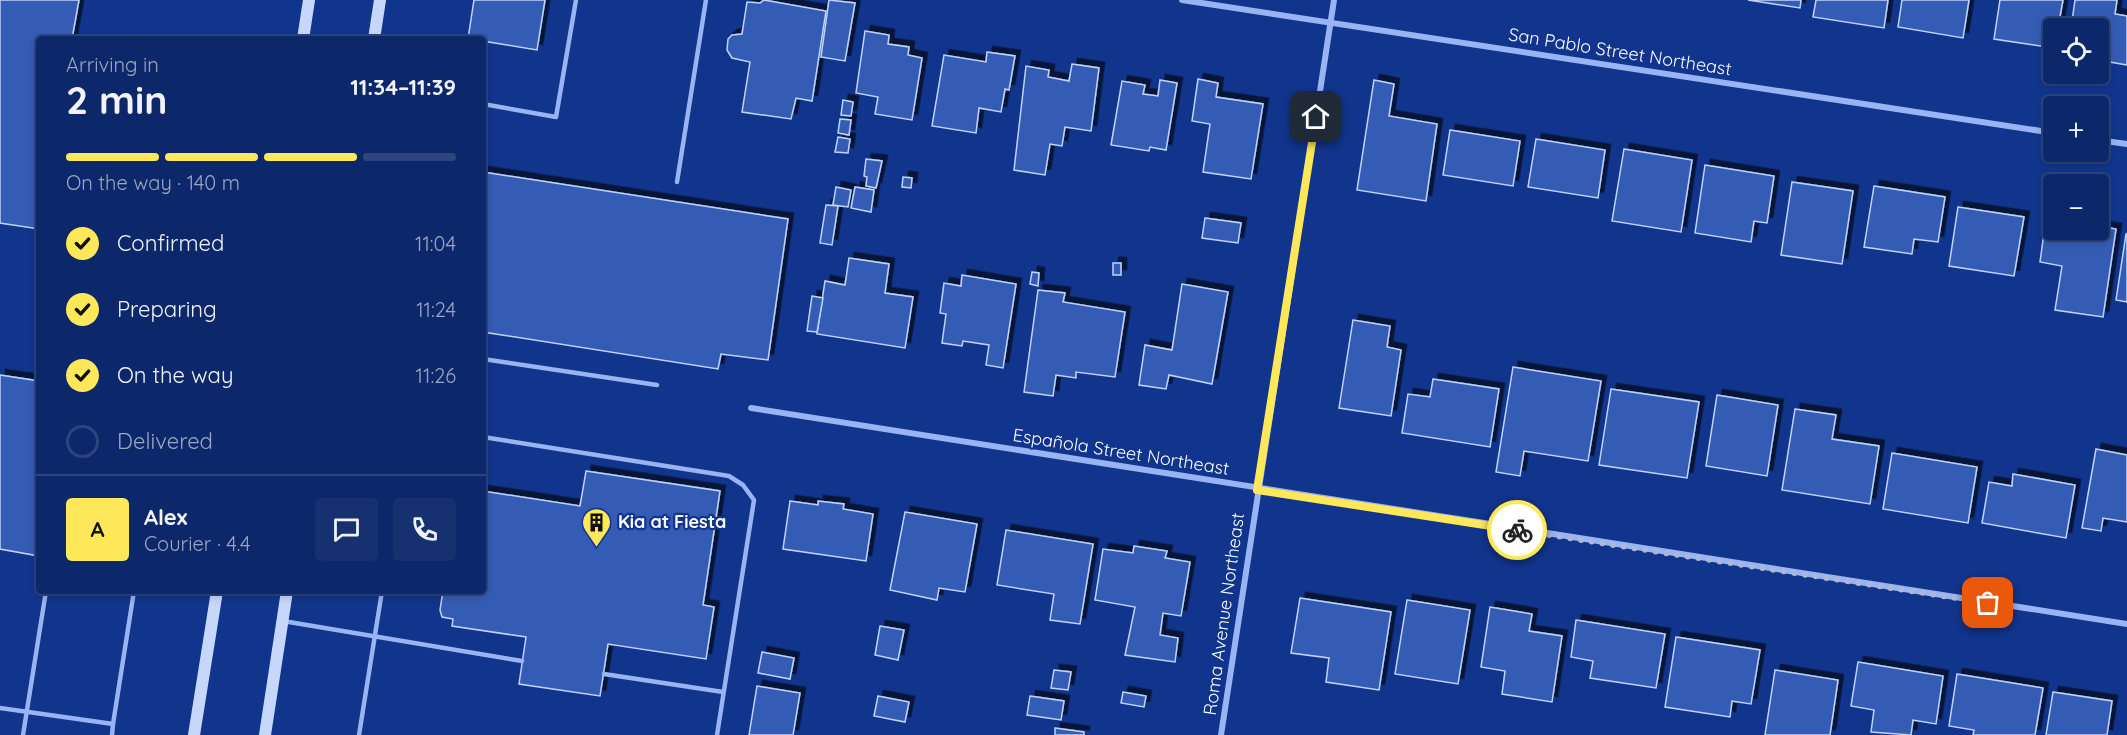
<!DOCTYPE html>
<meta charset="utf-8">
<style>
:root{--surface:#0d286a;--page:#163070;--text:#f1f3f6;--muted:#9aa6c1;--line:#2d447e;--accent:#ffe75a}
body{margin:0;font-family:Quicksand,sans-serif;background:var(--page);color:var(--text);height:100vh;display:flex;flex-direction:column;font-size:22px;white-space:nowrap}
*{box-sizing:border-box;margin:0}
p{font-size:20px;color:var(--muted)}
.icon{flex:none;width:33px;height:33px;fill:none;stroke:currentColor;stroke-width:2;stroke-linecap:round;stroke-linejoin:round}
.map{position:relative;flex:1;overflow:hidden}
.panel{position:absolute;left:36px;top:36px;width:450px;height:558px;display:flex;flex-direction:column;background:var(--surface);border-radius:6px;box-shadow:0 3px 9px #0003,0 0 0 2px var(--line)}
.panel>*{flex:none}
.tools{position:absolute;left:2043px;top:18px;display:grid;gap:12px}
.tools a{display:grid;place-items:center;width:66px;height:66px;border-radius:6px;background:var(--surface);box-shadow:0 3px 9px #0003,0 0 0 2px var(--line);font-size:30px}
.pin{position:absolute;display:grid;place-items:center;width:51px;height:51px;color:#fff;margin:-26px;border-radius:12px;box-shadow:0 3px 9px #0006}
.courier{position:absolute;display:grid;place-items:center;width:60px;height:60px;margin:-30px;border:4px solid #ffe75a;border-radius:50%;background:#fff;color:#222;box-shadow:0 2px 8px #0007}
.head em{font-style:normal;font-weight:700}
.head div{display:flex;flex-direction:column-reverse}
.head{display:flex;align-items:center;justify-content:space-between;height:102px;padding:0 30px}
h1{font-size:39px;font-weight:700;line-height:45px}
.bar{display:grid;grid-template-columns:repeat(4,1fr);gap:9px 6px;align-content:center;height:72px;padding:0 30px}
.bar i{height:8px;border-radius:4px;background:var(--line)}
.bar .selected{background:var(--accent)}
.bar p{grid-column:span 4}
.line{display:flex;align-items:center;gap:15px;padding:0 30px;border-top:2px solid var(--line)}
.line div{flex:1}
.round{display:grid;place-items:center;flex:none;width:63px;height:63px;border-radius:6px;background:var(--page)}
ol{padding:0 30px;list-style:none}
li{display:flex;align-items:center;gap:18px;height:66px}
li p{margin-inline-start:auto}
li .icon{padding:6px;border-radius:50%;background:var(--accent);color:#111;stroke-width:4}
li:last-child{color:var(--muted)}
li i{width:33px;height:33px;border:3px solid var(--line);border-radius:50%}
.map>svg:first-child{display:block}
.building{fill:#345bb4;stroke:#c0d3fd;stroke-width:1.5;filter:url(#shadow)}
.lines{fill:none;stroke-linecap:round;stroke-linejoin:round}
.service{stroke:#99b4f2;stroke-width:4.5}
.minor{stroke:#99b4f2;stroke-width:6}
.secondary{stroke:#c7d7fc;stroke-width:12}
.done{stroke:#acb8d7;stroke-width:6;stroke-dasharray:0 10.8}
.route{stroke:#ffe75a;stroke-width:8}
.labels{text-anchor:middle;stroke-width:4.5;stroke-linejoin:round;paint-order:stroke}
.street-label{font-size:18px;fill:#fff;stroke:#11358d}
.poi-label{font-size:18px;font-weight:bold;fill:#fff;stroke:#11358d;text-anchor:start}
</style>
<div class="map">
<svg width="2127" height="735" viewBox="0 0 2127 735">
<defs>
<filter id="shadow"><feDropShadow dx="5.5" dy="-5.5" stdDeviation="0" flood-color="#0009"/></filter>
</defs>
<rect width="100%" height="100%" fill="#11358d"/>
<!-- building -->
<g class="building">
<path d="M0,0H79L72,39H39V229L0,223Z"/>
<path d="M474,0H545L537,50L483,41V39H468Z"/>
<path d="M764,0L826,11L812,101L796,98L791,119L742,112L750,62L732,58L727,50L728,39L732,35L742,34L747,2L760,3Z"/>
<path d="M829,0L855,3L845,61L821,57Z"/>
<path d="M1748,0H1801L1800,8Z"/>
<path d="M1816,0H1888L1884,28L1813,17Z"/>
<path d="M1902,0H1969L1963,38L1898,27Z"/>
<path d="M2000,0H2063L2058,28H2054V48L1994,39Z"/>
<path d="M2075,0H2117L2115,14L2127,16V65L2098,60V28H2071Z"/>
<path d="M865,31L889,35L888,44L909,47L908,55L922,58L912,120L875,114L878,97L856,93Z"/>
<path d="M987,52L1015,56L1009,90L1005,89L1001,112L979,108L976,133L932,126L944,55L986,62Z"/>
<path d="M1072,64L1099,68L1091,131L1065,127L1062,146L1050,144L1045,175L1014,170L1026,66L1049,70L1048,77L1069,81Z"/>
<path d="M1198,79L1218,83L1216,97L1263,104L1251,179L1203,172L1210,124L1192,121Z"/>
<path d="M1160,80L1177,83L1166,150L1150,147L1149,151L1111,145L1122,81L1145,85L1143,94L1158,96Z"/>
<path d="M1374,80L1394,84L1389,116L1437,124L1426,201L1357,190Z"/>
<path d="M843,100L853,102L851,116L841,115Z"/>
<path d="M840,119L851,120L849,135L838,133Z"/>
<path d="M1450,130L1520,141L1513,186L1443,175Z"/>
<path d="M838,137L850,139L848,153L835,152Z"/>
<path d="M1536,139L1605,150L1598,198L1528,187Z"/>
<path d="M1624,149L1692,160L1681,232L1612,221Z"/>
<path d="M866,159L882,161L876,188L866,186L867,177L864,176Z"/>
<path d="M1705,165L1774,176L1767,223L1754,221L1751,242L1695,233Z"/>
<path d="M483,172L788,219L768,360L721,354L718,369L483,332Z"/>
<path d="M903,177L912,178L911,188L902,187Z"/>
<path d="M1792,182L1853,191L1842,264L1781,255Z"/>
<path d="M1874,186L1945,197L1938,242L1914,239L1912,254L1864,247Z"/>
<path d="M836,187L851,190L848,207L833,205Z"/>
<path d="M855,187L874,190L871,212L851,208Z"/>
<path d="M826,205L838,206L832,245L820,243Z"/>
<path d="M1958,207L2024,217L2014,276L1949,266Z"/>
<path d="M1205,218L1241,223L1238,243L1202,238Z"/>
<path d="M2046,218L2054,219V230H2098V226L2116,229L2103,317L2055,310L2062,266L2040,262Z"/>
<path d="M2126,234H2127V302L2116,300Z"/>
<path d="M849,258L889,264L885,293L913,297L905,348L817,334L825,281L845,285Z"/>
<rect x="1113" y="263" width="8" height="12"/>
<path d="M1032,272L1039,273L1038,286L1030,284Z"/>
<path d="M962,275L1016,284L1003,368L986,365L989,345L963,341L962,346L942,343L946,314L940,313L944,283L961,286Z"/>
<path d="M1182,284L1228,292L1212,384L1169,375L1166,389L1139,385L1145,345L1172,350Z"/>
<path d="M1038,290L1065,293L1063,302L1125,312L1115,377L1076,372V378L1056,375L1053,396L1024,392Z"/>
<path d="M812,296L823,298L817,332L807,331Z"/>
<path d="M1353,320L1390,326L1387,347L1401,350L1391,416L1339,408Z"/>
<path d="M1513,367L1601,381L1588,461L1524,451L1520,476L1496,472Z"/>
<path d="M0,375L39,381V556L0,549Z"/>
<path d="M1433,379L1499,389L1490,447L1402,433L1408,394L1430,397Z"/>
<path d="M1611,389L1699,402L1687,478L1599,465Z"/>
<path d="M1717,395L1778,405L1767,476L1706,466Z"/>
<path d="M1795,409L1836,415L1832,439L1879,446L1870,504L1782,490Z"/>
<path d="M2096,449L2127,455V522L2103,518L2101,531L2082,528Z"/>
<path d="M1892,453L1977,467L1968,523L1883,509Z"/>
<path d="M586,471L720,491L703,605L714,607L706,659L608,644L600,696L519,684L526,637L452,626L453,619L442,617L440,610L443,591H483V491L580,506Z"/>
<path d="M2013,474L2075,485L2066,538L1982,523L1989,482L2012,486Z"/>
<path d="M790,501L818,505V501L844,504L843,509L873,514L866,561L783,549Z"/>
<path d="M905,512L977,524L965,592L939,588L937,600L890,590Z"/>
<path d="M1006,530L1093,544L1080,624L1050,620L1054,594L997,585Z"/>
<path d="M1134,546L1167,551L1165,558L1190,562L1181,616L1163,613L1160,635L1178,638L1175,662L1125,655L1135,607L1095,600L1103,549L1133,553Z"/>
<path d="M1300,598L1391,612L1379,690L1326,682L1329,658L1291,653Z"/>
<path d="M1407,600L1470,610L1458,684L1395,674Z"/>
<path d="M1490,607L1532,614L1529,631L1562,636L1552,702L1502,694L1505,671L1481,667Z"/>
<path d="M1576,620L1665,634L1656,688L1590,678L1593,661L1571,657Z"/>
<path d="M880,626L904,630L898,660L875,655Z"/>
<path d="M1676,637L1760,650L1751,704L1732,701L1730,717L1665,707Z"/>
<path d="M762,652L794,658L790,679L758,673Z"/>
<path d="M1858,662L1943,676L1936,724L1913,720L1911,735L1871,732L1874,710L1851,706Z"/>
<path d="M1054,670L1071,672L1068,690L1051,688Z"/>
<path d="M1775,670L1838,680L1830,735H1765Z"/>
<path d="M1957,674L2043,688L2035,735H1973L1974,730L1949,726Z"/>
<path d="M757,686L800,693L793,735H749Z"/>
<path d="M1123,692L1146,696L1144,707L1121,703Z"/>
<path d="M2053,692L2112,701L2107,735H2046Z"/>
<path d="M878,696L909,702L905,722L874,716Z"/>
<path d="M1030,696L1064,701L1061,720L1027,715Z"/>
<path d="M1055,728L1084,732V735H1055Z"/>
</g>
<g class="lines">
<!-- service -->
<g class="service">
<path d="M483,104L556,117L576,0"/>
<path d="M677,182L706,0"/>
<path d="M483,359L657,385"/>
<path d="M483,437L729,476L743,485L754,500L717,735"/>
<path d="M283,621L522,661"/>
<path d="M604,674L723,692"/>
<path d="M0,708L113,724L112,735"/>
<path d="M113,724L134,591"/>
<path d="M23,735L46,591"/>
<path d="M359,735L382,591"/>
</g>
<!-- minor -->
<g class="minor">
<path d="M1182,0L2054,133"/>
<path d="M2098,140L2127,144"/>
<path d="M751,408L2127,624"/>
<path d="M1221,735L1334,0"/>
</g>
<!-- secondary -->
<g class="secondary">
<path d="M303,39L309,0"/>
<path d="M374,39L380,0"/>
<path d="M194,735L217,591"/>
<path d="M265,735L287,591"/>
</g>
</g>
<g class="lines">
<!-- done -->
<path class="done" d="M1517,530L1988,603"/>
<!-- route -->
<path class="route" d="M1316,117L1257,490L1517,530"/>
</g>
<!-- icons -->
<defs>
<symbol id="building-pin" viewBox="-11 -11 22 30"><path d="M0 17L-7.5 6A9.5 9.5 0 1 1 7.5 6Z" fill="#ffe75a" stroke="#11358d"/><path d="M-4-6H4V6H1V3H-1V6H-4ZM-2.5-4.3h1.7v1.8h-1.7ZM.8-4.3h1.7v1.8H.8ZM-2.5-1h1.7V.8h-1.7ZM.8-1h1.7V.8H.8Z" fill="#111"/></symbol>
</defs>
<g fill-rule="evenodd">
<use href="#building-pin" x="580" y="506" width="33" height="45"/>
</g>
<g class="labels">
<!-- street labels -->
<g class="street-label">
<text transform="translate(1620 52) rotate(9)" y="6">San Pablo Street Northeast</text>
<text transform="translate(1121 452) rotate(9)" y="6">Española Street Northeast</text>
<text transform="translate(1224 614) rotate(-82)" y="6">Roma Avenue Northeast</text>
</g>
<!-- poi labels -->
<g class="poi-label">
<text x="618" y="528">Kia at Fiesta</text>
</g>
</g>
</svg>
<div class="tools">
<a><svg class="icon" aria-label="locate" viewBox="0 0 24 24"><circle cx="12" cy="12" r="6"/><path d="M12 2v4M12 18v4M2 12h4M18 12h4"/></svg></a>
<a>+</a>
<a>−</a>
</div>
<div class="pin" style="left:1988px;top:603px;background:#ea580c"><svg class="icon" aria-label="bag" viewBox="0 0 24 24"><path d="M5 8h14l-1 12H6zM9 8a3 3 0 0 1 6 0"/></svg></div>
<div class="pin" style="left:1316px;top:117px;background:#1f2937"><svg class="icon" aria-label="home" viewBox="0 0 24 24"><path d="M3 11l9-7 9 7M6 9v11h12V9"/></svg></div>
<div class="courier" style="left:1517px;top:530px"><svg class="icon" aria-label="bike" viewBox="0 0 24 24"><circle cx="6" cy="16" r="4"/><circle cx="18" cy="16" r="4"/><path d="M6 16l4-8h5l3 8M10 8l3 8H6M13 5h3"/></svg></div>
<section class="panel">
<div class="head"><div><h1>2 min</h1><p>Arriving in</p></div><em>11:34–11:39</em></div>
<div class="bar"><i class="selected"></i><i class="selected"></i><i class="selected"></i><i></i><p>On the way · 140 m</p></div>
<ol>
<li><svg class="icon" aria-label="check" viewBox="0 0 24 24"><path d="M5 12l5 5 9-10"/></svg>Confirmed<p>11:04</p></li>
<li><svg class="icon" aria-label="check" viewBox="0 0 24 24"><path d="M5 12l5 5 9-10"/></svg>Preparing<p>11:24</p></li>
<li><svg class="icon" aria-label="check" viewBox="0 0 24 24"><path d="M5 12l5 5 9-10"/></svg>On the way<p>11:26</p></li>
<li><i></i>Delivered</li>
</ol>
<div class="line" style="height:108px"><b class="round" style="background:var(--accent);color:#111">A</b><div><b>Alex</b><p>Courier · 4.4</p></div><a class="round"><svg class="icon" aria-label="chat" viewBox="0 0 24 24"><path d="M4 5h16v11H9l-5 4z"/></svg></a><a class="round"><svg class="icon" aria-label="phone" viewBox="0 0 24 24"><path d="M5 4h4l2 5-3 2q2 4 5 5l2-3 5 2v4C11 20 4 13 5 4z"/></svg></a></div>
</section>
</div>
